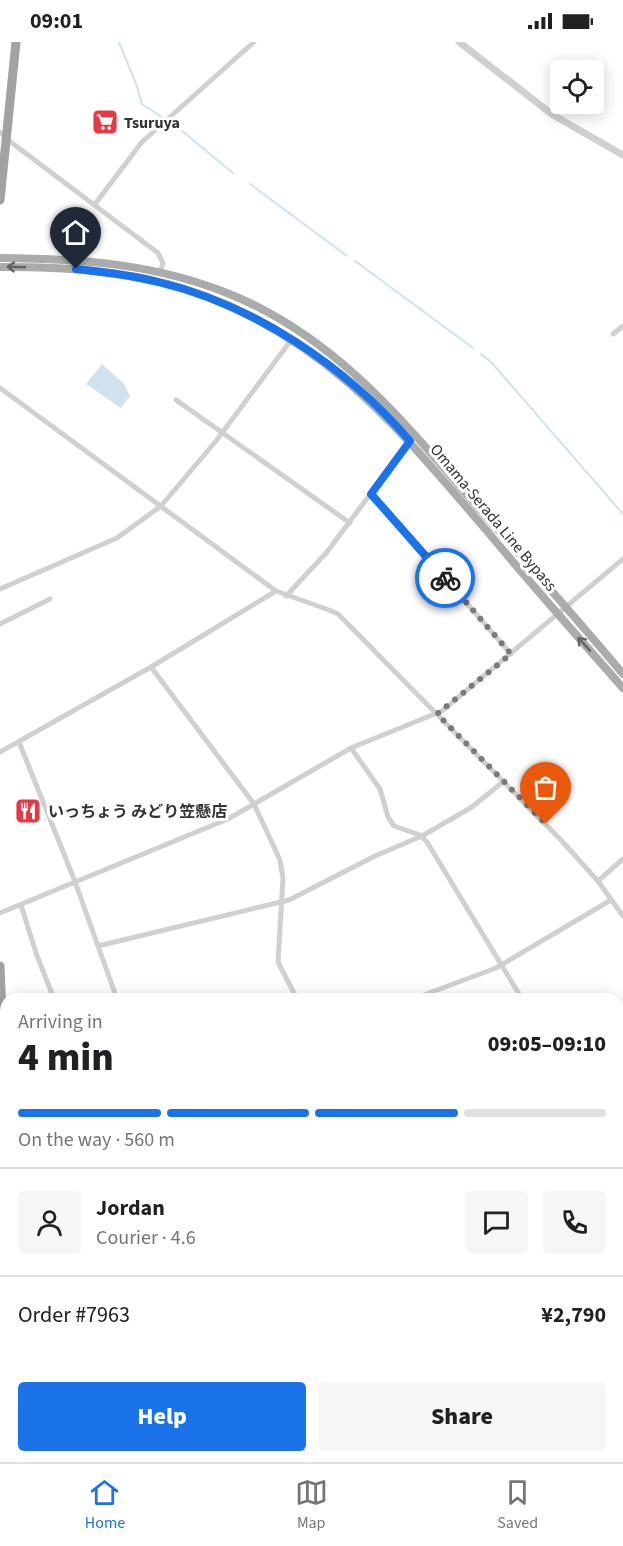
<!DOCTYPE html>
<meta charset="utf-8">
<style>
:root{--surface:#fff;--page:#f6f6f6;--text:#202124;--muted:#757577;--line:#e0e0e0;--accent:#1a73e8}
body{margin:0;font-family:"Source Sans 3","Noto Sans JP",sans-serif;background:var(--page);color:var(--text);height:100vh;display:flex;flex-direction:column;font-size:22px;white-space:nowrap}
*{box-sizing:border-box;margin:0}
p{font-size:20px;color:var(--muted)}
.icon{flex:none;width:33px;height:33px;fill:none;stroke:currentColor;stroke-width:2;stroke-linecap:round;stroke-linejoin:round}
.map{position:relative;flex:1;overflow:hidden}
.sheet{position:absolute;left:0px;top:951px;width:624px;height:470px;display:flex;flex-direction:column;background:var(--surface);border-radius:18px 18px 0 0;box-shadow:0 3px 15px #0003}
.sheet>*{flex:none}
.tools{position:absolute;left:550px;top:18px;display:grid;gap:12px}
.tools a{display:grid;place-items:center;width:54px;height:54px;border-radius:6px;background:var(--surface);box-shadow:0 3px 15px #0003;font-size:30px}
.pin{position:absolute;display:grid;place-items:center;width:51px;height:51px;color:#fff;margin:-62px -26px;border-radius:50% 50% 50% 0;rotate:-45deg;box-shadow:0 0 6px #0007}
.pin .icon{rotate:45deg}
.courier{position:absolute;display:grid;place-items:center;width:60px;height:60px;margin:-30px;border:4px solid #1a73e8;border-radius:50%;background:#fff;color:#222;box-shadow:0 2px 8px #0007}
.headline em{font-style:normal;font-weight:800}
.headline div{display:flex;flex-direction:column-reverse}
.headline{display:flex;align-items:center;justify-content:space-between;height:102px;padding:0 18px}
h1{font-size:39px;font-weight:800;line-height:45px}
.bar{display:grid;grid-template-columns:repeat(4,1fr);gap:9px 6px;align-content:center;height:72px;padding:0 18px}
.bar i{height:8px;border-radius:4px;background:var(--line)}
.bar .current{background:var(--accent)}
.bar p{grid-column:span 4}
.line{display:flex;align-items:center;gap:15px;padding:0 18px;border-top:2px solid var(--line)}
.line div{flex:1}
.round{display:grid;place-items:center;flex:none;width:63px;height:63px;border-radius:6px;background:var(--page)}
.action{display:flex;gap:12px;margin-top:auto;padding:12px 18px}
.action a{flex:1;height:69px;border-radius:6px;background:var(--accent);color:#fff;font-size:24px;font-weight:800;line-height:69px;text-align:center}
.action a+a{background:var(--page);color:var(--text)}
.status{display:flex;justify-content:space-between;align-items:center;height:42px;padding:0 30px;background:var(--surface);direction:ltr}
.status svg{height:16px;fill:currentColor}
.tabs{display:flex;justify-content:space-around;align-items:center;height:84px;border-top:2px solid var(--line);background:var(--surface);font-size:16px;color:var(--muted)}
.tabs a{display:grid;justify-items:center;gap:3px}
.tabs .current{color:var(--accent)}
.map>svg:first-child{display:block}
.grass{fill:url(#grass-dots)}
.green{fill:#e6ecdf}
.water{fill:#cfe2ee}
.lines{fill:none;stroke-linecap:round;stroke-linejoin:round}
.stream{stroke:#cfe2ee;stroke-width:2}
.minor{stroke:#d0d0d0;stroke-width:5}
.tertiary{stroke:#d0d0d0;stroke-width:7}
.secondary{stroke:#bdbdbd;stroke-width:8}
.primary{stroke:#ababab;stroke-width:8}
.trunk{stroke:#a2a2a2;stroke-width:9}
.oneway{stroke:#636363}
.done{stroke:#7a7a7a;stroke-width:6;stroke-dasharray:0 10.8}
.route{stroke:#1a73e8;stroke-width:8}
.labels{text-anchor:middle;stroke-width:6;stroke-linejoin:round;paint-order:stroke}
.poi-label{font-size:16px;font-weight:bold;fill:#333;stroke:#fff;text-anchor:start}
.street-label{font-size:16px;fill:#333;stroke:#fff}
</style>
<div class="status"><b>09:01</b><svg viewBox="0 0 49 12"><path d="M0 12V9h3v3zM5 12V6h3v6zM10 12V3h3v9zM15 12V0h3v12zM26 1h20v11H26zM47 4h2v5h-2z"/></svg></div>
<div class="map">
<svg width="623" height="1420" viewBox="0 0 623 1420">
<defs>
<pattern id="grass-dots" width="8" height="8" patternUnits="userSpaceOnUse" patternTransform="scale(1.5)"><rect width="8" height="8" fill="#e6ecdf"/><path d="M2 2h.1M6 6h.1" fill="none" stroke="#c6cbc0" stroke-width="1.8" stroke-linecap="round"/></pattern>
</defs>
<rect width="100%" height="100%" fill="#fff"/>
<!-- grass -->
<path class="grass" d="M623,1234V1278H622L618,1271V1237Z"/>
<!-- green -->
<path class="green" d="M623,1134V1173L618,1178V1135Z"/>
<!-- water -->
<path class="water" d="M102,322L124,342L130,354L121,366L86,342Z"/>
<g class="lines">
<!-- stream -->
<g class="stream">
<path d="M119,0L136,42L142,62L162,75"/>
<path d="M170,79L233,131"/>
<path d="M250,142L347,214"/>
<path d="M355,219L473,306"/>
<path d="M481,312L491,320L623,472"/>
</g>
<!-- minor -->
<g class="minor">
<path d="M0,90L12,101L158,211L163,221L160,231"/>
<path d="M95,162L142,100L254,0"/>
<path d="M613,292L623,284"/>
<path d="M0,346L276,549L329,568L338,572L559,796L598,839L623,874"/>
<path d="M176,358L350,481"/>
<path d="M371,452L511,612"/>
<path d="M0,547L117,496L161,464L216,399L292,297"/>
<path d="M286,554L327,510L410,399"/>
<path d="M0,582L50,557"/>
<path d="M151,625L254,762L280,818L283,836L278,920L297,957"/>
<path d="M19,700L74,837L117,957"/>
<path d="M351,706L380,747L388,775L394,784L420,793L427,800L522,957"/>
<path d="M0,710L151,625L276,549"/>
<path d="M598,839L623,817"/>
<path d="M21,863L36,911L54,957"/>
<path d="M0,871L228,777L351,706L442,669L623,517"/>
<path d="M98,904L289,858L375,814L422,794L472,765L504,739"/>
<path d="M413,957L496,926L611,858"/>
<path d="M618,1006L623,1014"/>
<path d="M0,1205L6,1204"/>
<path d="M0,1365L6,1369"/>
<path d="M618,1367L623,1359"/>
<path d="M182,1414V1420"/>
<path d="M287,1414L294,1420"/>
<path d="M512,1414L522,1420"/>
<path d="M332,1420L336,1414"/>
<path d="M589,1420L592,1414"/>
</g>
<!-- tertiary -->
<path class="tertiary" d="M459,0L553,73L623,113"/>
<!-- secondary -->
<g class="secondary">
<path d="M618,1095L623,1092"/>
<path d="M0,1417L1,1420"/>
<path d="M50,1420L71,1414"/>
</g>
<!-- primary -->
<g class="primary">
<path d="M0,216C80,217 152,221 227,251C338,295 407,384 483,471C530,524 577,577 623,632"/>
<path d="M0,225C63,225 127,228 188,248C324,294 397,384 487,489C531,542 577,594 623,646"/>
</g>
<!-- trunk -->
<g class="trunk">
<path d="M0,158L16,0"/>
<path d="M0,924L6,1067"/>
<path d="M0,1406L6,1389"/>
<path d="M6,1420L8,1414"/>
</g>
</g>
<!-- one-way arrows -->
<defs><path id="oneway-shaft" d="M-6 0H5M1.5-3L5.5 0L1.5 3" fill="none" stroke-width="1.6" stroke-linecap="round" stroke-linejoin="round" transform="scale(1.5)"/></defs>
<g class="oneway">
<use href="#oneway-shaft" transform="translate(16 225) rotate(-178)"/>
<use href="#oneway-shaft" transform="translate(584 602) rotate(-132)"/>
</g>
<g class="lines">
<!-- done -->
<path class="done" d="M445,536L511,612L437,672L546,782"/>
<!-- route -->
<path class="route" d="M76,227C104,230 131,233 158,240C255,263 345,324 410,399L371,452L445,536"/>
</g>
<!-- icons -->
<defs>
<symbol id="supermarket-square" viewBox="-11 -11 22 22"><rect x="-9" y="-9" width="18" height="18" rx="4" fill="#e63946" stroke="#fff"/><path d="M-6-5.5h2.5l.6 2H6L4.5 2H-2.5L-4.4-4H-6ZM-1.5 3.2a1.3 1.3 0 1 0 .1 0ZM3 3.2a1.3 1.3 0 1 0 .1 0Z" fill="#fff"/></symbol>
<symbol id="restaurant-square" viewBox="-11 -11 22 22"><rect x="-9" y="-9" width="18" height="18" rx="4" fill="#e63946" stroke="#fff"/><path d="M-5-6h1v4h1v-4h1v4h1v-4h1v5L-1.5 .5V6h-2V.5L-5-1ZM5-6V6H3V1.5H1.5Q1.5-4 5-6Z" fill="#fff"/></symbol>
</defs>
<g fill-rule="evenodd">
<use href="#supermarket-square" x="90" y="65" width="30" height="30"/>
<use href="#restaurant-square" x="13" y="754" width="30" height="30"/>
</g>
<g class="labels">
<!-- poi labels -->
<g class="poi-label">
<text x="124" y="86">Tsuruya</text>
<text x="48" y="775">いっちょう みどり笠懸店</text>
</g>
<!-- street labels -->
<g class="street-label">
<text transform="translate(494 475) rotate(50)" y="6">Omama-Serada Line Bypass</text>
</g>
</g>
</svg>
<div class="tools">
<a><svg class="icon" aria-label="locate" viewBox="0 0 24 24"><circle cx="12" cy="12" r="6"/><path d="M12 2v4M12 18v4M2 12h4M18 12h4"/></svg></a>
</div>
<div class="pin" style="left:546px;top:782px;background:#ea580c"><svg class="icon" aria-label="bag" viewBox="0 0 24 24"><path d="M5 8h14l-1 12H6zM9 8a3 3 0 0 1 6 0"/></svg></div>
<div class="pin" style="left:76px;top:227px;background:#1f2937"><svg class="icon" aria-label="home" viewBox="0 0 24 24"><path d="M3 11l9-7 9 7M6 9v11h12V9"/></svg></div>
<div class="courier" style="left:445px;top:536px"><svg class="icon" aria-label="bike" viewBox="0 0 24 24"><circle cx="6" cy="16" r="4"/><circle cx="18" cy="16" r="4"/><path d="M6 16l4-8h5l3 8M10 8l3 8H6M13 5h3"/></svg></div>
<section class="sheet">
<div class="headline"><div><h1>4 min</h1><p>Arriving in</p></div><em>09:05–09:10</em></div>
<div class="bar"><i class="current"></i><i class="current"></i><i class="current"></i><i></i><p>On the way · 560 m</p></div>
<div class="line" style="height:108px"><a class="round"><svg class="icon" aria-label="person" viewBox="0 0 24 24"><circle cx="12" cy="8" r="4"/><path d="M4 21q1-7 8-7t8 7"/></svg></a><div><b>Jordan</b><p>Courier · 4.6</p></div><a class="round"><svg class="icon" aria-label="chat" viewBox="0 0 24 24"><path d="M4 5h16v11H9l-5 4z"/></svg></a><a class="round"><svg class="icon" aria-label="phone" viewBox="0 0 24 24"><path d="M5 4h4l2 5-3 2q2 4 5 5l2-3 5 2v4C11 20 4 13 5 4z"/></svg></a></div>
<div class="line" style="height:78px"><div>Order #7963</div><b>¥2,790</b></div>
<div class="action"><a>Help</a><a>Share</a></div>
</section>
</div>
<nav class="tabs">
<a class="current"><svg class="icon" aria-label="home" viewBox="0 0 24 24"><path d="M3 11l9-7 9 7M6 9v11h12V9"/></svg>Home</a>
<a><svg class="icon" aria-label="map" viewBox="0 0 24 24"><path d="M3 6l6-2 6 2 6-2v14l-6 2-6-2-6 2zM9 4v14M15 6v14"/></svg>Map</a>
<a><svg class="icon" aria-label="saved" viewBox="0 0 24 24"><path d="M7 4h10v16l-5-4-5 4z"/></svg>Saved</a>
</nav>
